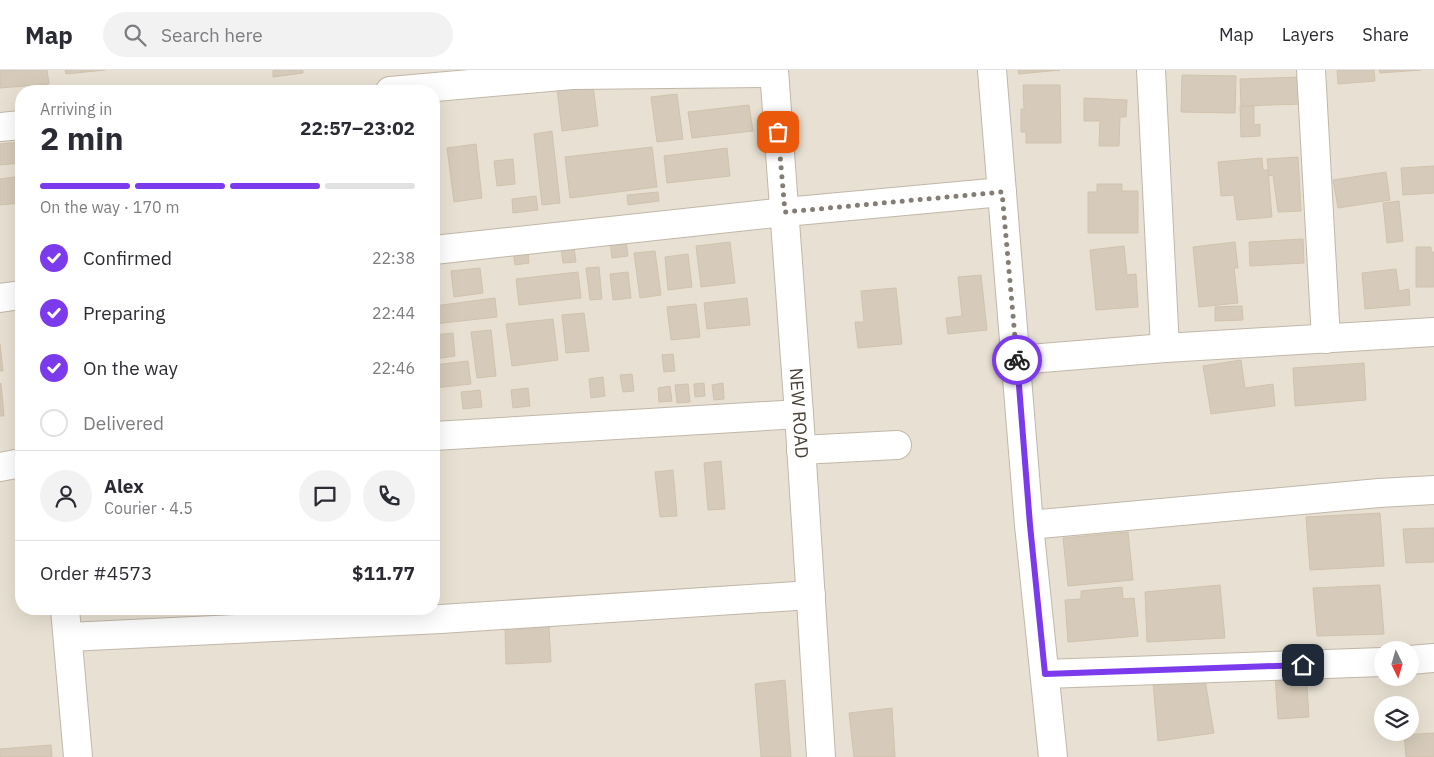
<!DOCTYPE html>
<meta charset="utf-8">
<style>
:root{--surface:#fff;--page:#f2f2f3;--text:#2b2b33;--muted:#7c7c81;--line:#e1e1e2;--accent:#7c3aed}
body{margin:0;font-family:"IBM Plex Sans",sans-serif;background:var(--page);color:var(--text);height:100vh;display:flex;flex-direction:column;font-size:19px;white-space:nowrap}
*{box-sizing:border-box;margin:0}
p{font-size:16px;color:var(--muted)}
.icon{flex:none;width:28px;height:28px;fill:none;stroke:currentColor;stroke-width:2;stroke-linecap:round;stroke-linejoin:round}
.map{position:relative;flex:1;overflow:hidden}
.details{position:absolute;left:15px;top:15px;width:425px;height:530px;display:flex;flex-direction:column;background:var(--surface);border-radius:20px;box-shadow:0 5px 20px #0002}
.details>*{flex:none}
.needle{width:32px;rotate:175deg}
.controls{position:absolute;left:1374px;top:571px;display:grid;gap:10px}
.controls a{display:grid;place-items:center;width:45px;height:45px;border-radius:50%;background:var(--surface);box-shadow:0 5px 20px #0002;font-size:25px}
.pin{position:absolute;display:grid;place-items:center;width:42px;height:42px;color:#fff;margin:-21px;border-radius:10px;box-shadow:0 2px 8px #0006}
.courier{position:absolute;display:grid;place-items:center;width:50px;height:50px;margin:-25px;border:4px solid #7c3aed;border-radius:50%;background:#fff;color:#222;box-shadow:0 1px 6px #0007}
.summary em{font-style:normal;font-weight:800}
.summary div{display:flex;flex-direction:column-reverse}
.summary{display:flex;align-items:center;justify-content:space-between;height:85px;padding:0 25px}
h1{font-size:32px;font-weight:800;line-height:38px}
.bar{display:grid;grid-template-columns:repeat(4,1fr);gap:8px 5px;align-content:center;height:60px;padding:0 25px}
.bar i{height:6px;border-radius:4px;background:var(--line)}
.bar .on{background:var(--accent)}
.bar p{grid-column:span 4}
.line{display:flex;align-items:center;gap:12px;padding:0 25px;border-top:1px solid var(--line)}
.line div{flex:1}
.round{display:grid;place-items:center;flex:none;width:52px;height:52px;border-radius:26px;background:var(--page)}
ol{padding:0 25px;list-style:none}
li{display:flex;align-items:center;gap:15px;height:55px}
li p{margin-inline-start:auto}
li .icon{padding:5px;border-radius:50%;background:var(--accent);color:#fff;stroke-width:4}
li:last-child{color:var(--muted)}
li i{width:28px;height:28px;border:2px solid var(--line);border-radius:50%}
header{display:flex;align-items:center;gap:30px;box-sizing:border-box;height:70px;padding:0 25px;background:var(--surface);border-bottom:1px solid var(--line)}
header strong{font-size:24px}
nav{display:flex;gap:28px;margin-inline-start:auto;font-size:18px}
.search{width:350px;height:45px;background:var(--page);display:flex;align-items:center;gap:12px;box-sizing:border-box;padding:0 18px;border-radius:28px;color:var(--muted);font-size:19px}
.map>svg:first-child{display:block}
.residential{fill:#e8e1d3;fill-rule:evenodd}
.building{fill:#d6cbba;stroke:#d1c2ad}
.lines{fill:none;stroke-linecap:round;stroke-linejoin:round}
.minor-casing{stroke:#c0b7a8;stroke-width:30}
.minor{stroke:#fff;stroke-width:28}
.done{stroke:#847d73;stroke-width:5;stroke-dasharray:0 9}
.route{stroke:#7c3aed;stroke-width:6}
.labels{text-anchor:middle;stroke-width:4.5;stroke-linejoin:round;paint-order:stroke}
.street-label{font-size:18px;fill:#473f35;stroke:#fff}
</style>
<header>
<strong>Map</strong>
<div class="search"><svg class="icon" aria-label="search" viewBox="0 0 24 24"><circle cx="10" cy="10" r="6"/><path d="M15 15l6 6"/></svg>Search here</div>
<nav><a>Map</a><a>Layers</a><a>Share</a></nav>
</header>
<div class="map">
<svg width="1434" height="687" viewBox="0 0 1434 687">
<rect width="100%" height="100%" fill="#f4efe6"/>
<!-- residential -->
<path class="residential" d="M0,0H1434V687H0ZM21,21H434V539H21ZM1382,580H1410V608H1382ZM1382,635H1410V662H1382Z"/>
<!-- building -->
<g class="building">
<path d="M0,0H47L49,14L0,18Z"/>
<path d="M65,0H105L66,4Z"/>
<path d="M273,0H303V3L273,7Z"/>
<path d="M1018,0H1060L1019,4Z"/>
<path d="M1337,0H1374L1375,11L1338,14Z"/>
<path d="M1379,0H1421L1380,3Z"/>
<path d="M1182,5L1236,6L1235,43L1181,42Z"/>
<path d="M1301,7L1302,34L1241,36L1240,9Z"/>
<path d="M593,15L598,56L562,61L557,19Z"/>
<path d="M1023,15H1060L1061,73H1026V62H1021V39H1024Z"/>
<path d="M677,24L683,69L657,72L651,27Z"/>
<path d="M1084,28L1127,30L1126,47H1120L1119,76H1099L1100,51H1084Z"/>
<path d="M749,35L753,61L692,68L688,42Z"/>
<path d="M1240,36H1254V55L1260,54V66L1241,67Z"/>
<path d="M552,61L560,133L542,135L534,64Z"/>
<path d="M21,72V93L0,95V74Z"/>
<path d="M476,74L482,128L454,132L447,78Z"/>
<path d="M652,77L657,117L570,128L565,87Z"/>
<path d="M727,78L730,106L667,113L664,86Z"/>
<path d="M1298,87L1301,141L1278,142L1273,105L1269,106L1267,89Z"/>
<path d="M1262,88L1263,100H1268L1272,147L1237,150L1234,125L1221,126L1218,92Z"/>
<path d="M513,89L515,114L497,116L494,91Z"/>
<path d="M1434,96V123L1403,125L1401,98Z"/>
<path d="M1386,102L1390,130L1338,138L1333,110Z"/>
<path d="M21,106V133L0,135V109Z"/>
<path d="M434,106L439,146L434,147Z"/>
<path d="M1097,114H1122V121H1138V163H1088V122H1097Z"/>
<path d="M658,122L659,131L628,135L627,125Z"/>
<path d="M536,126L538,140L513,143L512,129Z"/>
<path d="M1399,131L1403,171L1387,173L1383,133Z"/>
<path d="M625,162L628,186L612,188L609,164Z"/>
<path d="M1303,169L1304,193L1250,196L1249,172Z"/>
<path d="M730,172L735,213L701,217L696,176Z"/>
<path d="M1235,172L1238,198H1234L1238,233L1199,237L1193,177Z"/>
<path d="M1124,176L1127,205L1136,204L1138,237L1096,240L1090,180Z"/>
<path d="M574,177L576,192L563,193L561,179Z"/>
<path d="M1416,177H1431V182H1434V217H1416Z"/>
<path d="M528,178L529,193L515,195L513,180Z"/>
<path d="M655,181L661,225L640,228L634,183Z"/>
<path d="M21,182V199H18L16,183Z"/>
<path d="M688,184L692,217L668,220L665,187Z"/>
<path d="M599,197L602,229L590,230L586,198Z"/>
<path d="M480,198L483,223L454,227L451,201Z"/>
<path d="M1396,199L1399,221L1409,219L1410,235L1365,239L1362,203Z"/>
<path d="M578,202L581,228L519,235L516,209Z"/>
<path d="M628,202L631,228L613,230L610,204Z"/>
<path d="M981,205L987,260L948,264L946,248L962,246L958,207Z"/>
<path d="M896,218L902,274L858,278L855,252H864L861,221Z"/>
<path d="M495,228L497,247L434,254V236Z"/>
<path d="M747,228L750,255L707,259L704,233Z"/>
<path d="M696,234L700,267L671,270L667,237Z"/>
<path d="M1242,236L1243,250L1215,251V237Z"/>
<path d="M584,243L589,281L566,283L562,245Z"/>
<path d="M553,249L558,290L512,296L506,254Z"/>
<path d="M491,260L496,306L477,308L471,262Z"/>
<path d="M453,263L455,286L434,289V265Z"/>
<path d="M0,274L3,301H0Z"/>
<path d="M673,284L675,301L664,302L662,285Z"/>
<path d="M1241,290L1245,318L1273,314L1275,336L1211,344L1203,296Z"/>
<path d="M468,291L471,314L434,318V295Z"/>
<path d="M1364,293L1366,330L1295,336L1293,298Z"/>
<path d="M632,304L634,321L623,322L620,305Z"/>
<path d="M603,307L605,326L591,328L589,309Z"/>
<path d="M1,313L4,346H0V314Z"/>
<path d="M704,313L705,326L695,327L694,314Z"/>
<path d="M723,313L724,329L714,330L712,315Z"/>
<path d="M688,314L690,332L677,333L675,315Z"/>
<path d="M670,316L672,331L659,332L658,318Z"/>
<path d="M528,318L530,336L513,338L511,320Z"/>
<path d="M480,320L482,337L463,339L461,322Z"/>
<path d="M16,338H21V350H18Z"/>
<path d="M16,357H21V375H19Z"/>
<path d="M721,391L725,439L708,440L704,393Z"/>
<path d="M673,400L677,446L660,447L655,402Z"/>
<path d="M1380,443L1384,496L1310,500L1306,447Z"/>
<path d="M1434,458V492L1406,493L1403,459Z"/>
<path d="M1128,462L1133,510L1068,516L1063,468Z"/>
<path d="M1220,515L1225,568L1147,572L1145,522Z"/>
<path d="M1380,515L1384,564L1317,566L1313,518Z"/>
<path d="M1122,517L1123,529L1134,528L1138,566L1068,572L1065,530L1081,529V521Z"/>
<path d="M549,556L551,592L506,594L505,559Z"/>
<path d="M1306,602L1309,647L1278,649L1275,604Z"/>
<path d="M785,610L791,687H761L755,614Z"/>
<path d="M1205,610L1214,663L1158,671L1153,612Z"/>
<path d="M892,638L895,687H854L849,643Z"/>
<path d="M1434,663V687H1406L1404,665Z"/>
<path d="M51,675L52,687H0V679Z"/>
</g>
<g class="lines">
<defs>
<g id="minor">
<path id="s1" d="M774,0L799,344L821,687"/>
<path d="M992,0L1029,455L1053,687"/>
<path d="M1151,0L1165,278"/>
<path d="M1311,0L1326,269"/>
<path d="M390,21L572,5L774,3"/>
<path d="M0,57L21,55"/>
<path d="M434,180L785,142L1002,122"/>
<path d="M0,228L21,225"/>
<path d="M1017,290L1165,278L1434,262"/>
<path d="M434,366L799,344"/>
<path d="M801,380L897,375"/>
<path d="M0,397L21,393"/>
<path d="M1029,455L1379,423L1434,420"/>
<path d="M65,539L78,687"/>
<path d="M68,567L441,549L811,525"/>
<path d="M1410,590L1434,588"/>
<path d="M1045,604L1382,592"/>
</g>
</defs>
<!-- minor casing -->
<use href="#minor" class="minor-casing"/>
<!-- minor -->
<use href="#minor" class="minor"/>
</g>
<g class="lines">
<!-- done -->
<path class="done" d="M778,62L785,142L1002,122L1017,290"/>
<!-- route -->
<path class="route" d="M1017,290L1030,455L1045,604L1303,595"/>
</g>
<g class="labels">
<!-- street labels -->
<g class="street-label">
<text dy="6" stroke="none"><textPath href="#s1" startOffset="344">NEW ROAD</textPath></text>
</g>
</g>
</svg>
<div class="controls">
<a><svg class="needle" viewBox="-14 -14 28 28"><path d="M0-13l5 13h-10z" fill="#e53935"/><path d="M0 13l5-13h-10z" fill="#7c7c81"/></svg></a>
<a><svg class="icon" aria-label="layers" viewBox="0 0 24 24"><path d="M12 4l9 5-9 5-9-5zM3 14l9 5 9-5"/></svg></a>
</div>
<div class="pin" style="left:778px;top:62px;background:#ea580c"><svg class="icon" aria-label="bag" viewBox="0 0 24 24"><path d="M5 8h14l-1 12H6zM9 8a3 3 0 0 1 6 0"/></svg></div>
<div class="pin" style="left:1303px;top:595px;background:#1f2937"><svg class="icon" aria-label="home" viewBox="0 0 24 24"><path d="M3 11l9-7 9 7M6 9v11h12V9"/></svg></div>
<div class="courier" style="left:1017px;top:290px"><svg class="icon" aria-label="bike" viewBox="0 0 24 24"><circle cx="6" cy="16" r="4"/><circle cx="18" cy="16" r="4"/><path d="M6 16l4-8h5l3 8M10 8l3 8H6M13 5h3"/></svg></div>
<section class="details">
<div class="summary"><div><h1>2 min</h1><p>Arriving in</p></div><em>22:57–23:02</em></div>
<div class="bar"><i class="on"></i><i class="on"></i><i class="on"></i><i></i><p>On the way · 170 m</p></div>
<ol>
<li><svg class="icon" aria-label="check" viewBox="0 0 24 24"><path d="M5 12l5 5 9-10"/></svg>Confirmed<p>22:38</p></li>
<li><svg class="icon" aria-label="check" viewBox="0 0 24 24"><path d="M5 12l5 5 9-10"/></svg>Preparing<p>22:44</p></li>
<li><svg class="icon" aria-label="check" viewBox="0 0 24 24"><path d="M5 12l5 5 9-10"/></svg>On the way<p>22:46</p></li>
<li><i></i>Delivered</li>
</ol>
<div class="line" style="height:90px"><a class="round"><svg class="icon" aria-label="person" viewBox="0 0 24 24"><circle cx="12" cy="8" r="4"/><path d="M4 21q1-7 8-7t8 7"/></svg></a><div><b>Alex</b><p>Courier · 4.5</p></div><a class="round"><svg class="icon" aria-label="chat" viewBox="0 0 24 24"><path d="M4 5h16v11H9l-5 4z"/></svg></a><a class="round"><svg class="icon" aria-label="phone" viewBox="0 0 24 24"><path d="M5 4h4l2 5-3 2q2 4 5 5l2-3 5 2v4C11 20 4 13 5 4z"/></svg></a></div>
<div class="line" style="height:65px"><div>Order #4573</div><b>$11.77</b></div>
</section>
</div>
